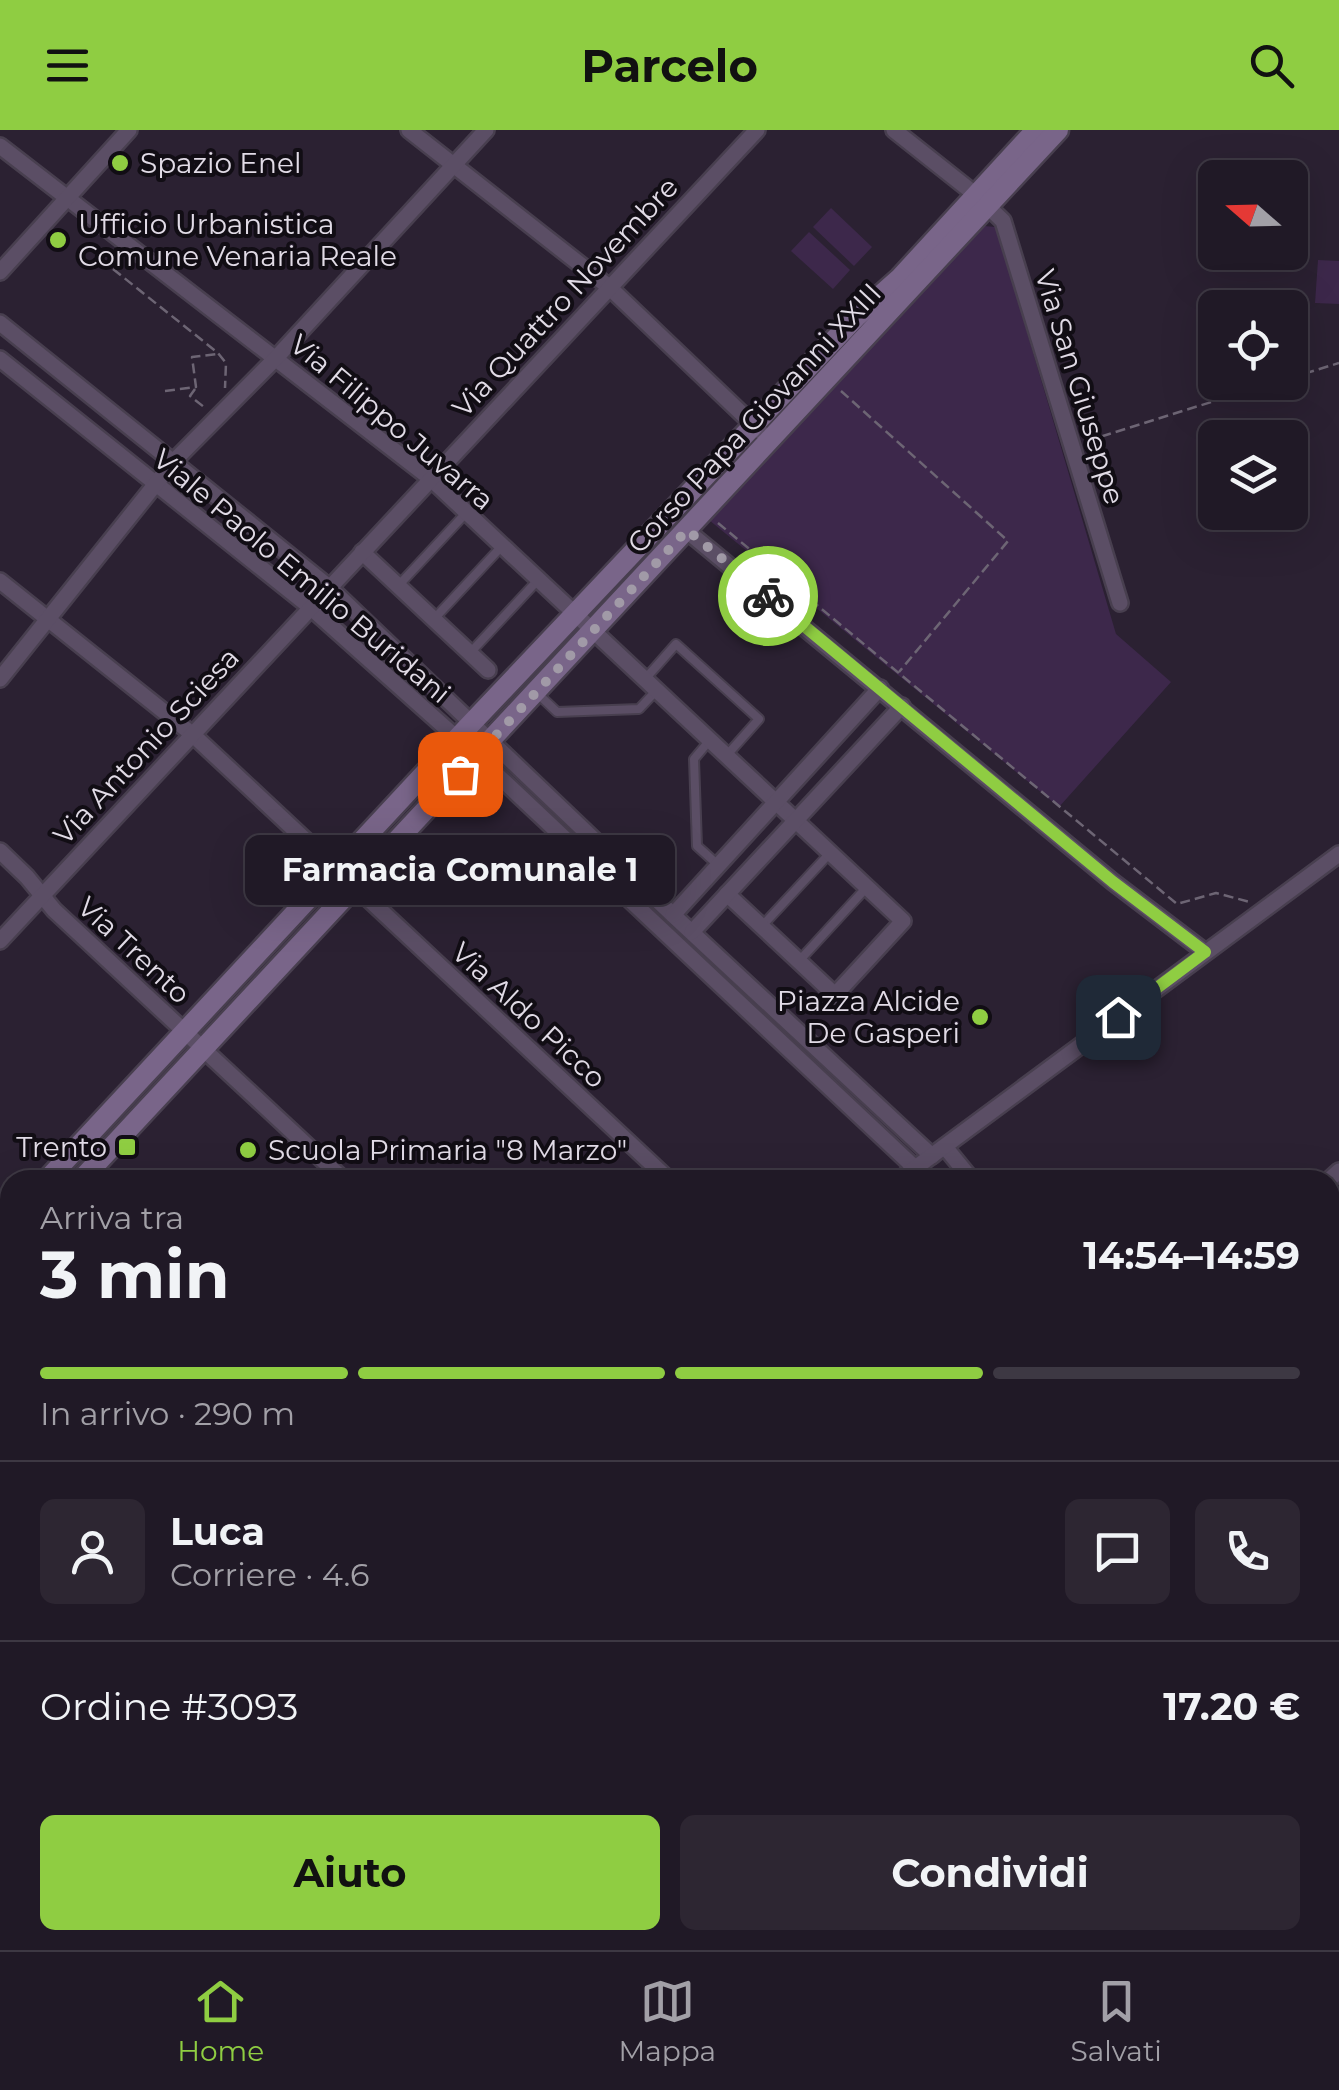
<!DOCTYPE html>
<html lang="it">
<meta charset="utf-8">
<style>
:root{--surface:#201926;--page:#2d2632;--text:#f1f3f6;--muted:#a2a0a7;--line:#3d3843;--accent:#8fcd42}
body{margin:0;font-family:Montserrat,sans-serif;background:var(--page);color:var(--text);height:100vh;display:flex;flex-direction:column;font-size:38px;white-space:nowrap}
*{box-sizing:border-box;margin:0}
p{font-size:32px;color:var(--muted)}
.icon{flex:none;width:55px;height:55px;fill:none;stroke:currentColor;stroke-width:2;stroke-linecap:round;stroke-linejoin:round}
.map{position:relative;flex:1;overflow:hidden}
.panel{position:absolute;left:0px;top:1040px;width:1340px;height:780px;display:flex;flex-direction:column;background:var(--surface);border-radius:30px 30px 0 0;box-shadow:0 10px 40px #0002,0 0 0 2px var(--line)}
.panel>*{flex:none}
.needle{width:65px;rotate:290deg}
.buttons{position:absolute;left:1198px;top:30px;display:grid;gap:20px}
.buttons a{display:grid;place-items:center;width:110px;height:110px;border-radius:15px;background:var(--surface);box-shadow:0 10px 40px #0002,0 0 0 2px var(--line);font-size:50px}
.pin{position:absolute;display:grid;place-items:center;width:85px;height:85px;color:#fff;margin:-42px;border-radius:20px;box-shadow:0 5px 15px #0006}
.courier{position:absolute;display:grid;place-items:center;width:100px;height:100px;margin:-50px;border:8px solid #8fcd42;border-radius:50%;background:#fff;color:#222;box-shadow:0 2px 12px #0007}
.bubble{position:absolute;height:70px;border-radius:15px;background:var(--surface);box-shadow:0 10px 40px #0002,0 0 0 2px var(--line);font-size:32px;font-weight:700;line-height:70px;text-align:center}
.overview em{font-style:normal;font-weight:700}
.overview div{display:flex;flex-direction:column-reverse}
.overview{display:flex;align-items:center;justify-content:space-between;height:170px;padding:0 40px}
h1{font-size:65px;font-weight:700;line-height:75px}
.bar{display:grid;grid-template-columns:repeat(4,1fr);gap:15px 10px;align-content:center;height:120px;padding:0 40px}
.bar i{height:12px;border-radius:8px;background:var(--line)}
.bar .active{background:var(--accent)}
.bar p{grid-column:span 4}
.line{display:flex;align-items:center;gap:25px;padding:0 40px;border-top:2px solid var(--line)}
.line div{flex:1}
.round{display:grid;place-items:center;flex:none;width:105px;height:105px;border-radius:15px;background:var(--page)}
.action{display:flex;gap:20px;margin-top:auto;padding:20px 40px}
.action a{flex:1;height:115px;border-radius:15px;background:var(--accent);color:#111;font-size:40px;font-weight:700;line-height:115px;text-align:center}
.action a+a{background:var(--page);color:var(--text)}
header{display:flex;justify-content:space-between;align-items:center;height:130px;padding:0 40px;background:var(--accent);color:#111;font-size:45px;font-weight:700}
.menu{display:flex;justify-content:space-around;align-items:center;height:140px;border-top:2px solid var(--line);background:var(--surface);font-size:28px;color:var(--muted)}
.menu a{display:grid;justify-items:center;gap:5px}
.menu .active{color:var(--accent)}
.map>svg:first-child{display:block}
.green{fill:#3d284b}
.lines{fill:none;stroke-linecap:round;stroke-linejoin:round}
.lane-casing{stroke:#483f4f;stroke-width:12}
.street-casing{stroke:#483f4f;stroke-width:20}
.secondary-casing{stroke:#483f4f;stroke-width:25}
.path{stroke:#6d6574;stroke-width:2.5;stroke-dasharray:10 5;stroke-linecap:butt}
.lane{stroke:#5b4e65;stroke-width:8}
.street{stroke:#5b4e65;stroke-width:15}
.secondary{stroke:#796589;stroke-width:20}
.done{stroke:#a19aa7;stroke-width:10;stroke-dasharray:0 18}
.route{stroke:#8fcd42;stroke-width:12}
.poi-dot{fill:#8fcd42;stroke:#110d14;stroke-width:4}
.labels{text-anchor:middle;stroke-width:8;stroke-linejoin:round;paint-order:stroke}
.poi-label{font-size:28px;fill:#e1dbe6;stroke:#110d14;text-anchor:start}
.street-label{font-size:28px;fill:#e1dbe6;stroke:#110d14}
</style>
<header><svg class="icon" aria-label="menu" viewBox="0 0 24 24"><path d="M4 6h16M4 12h16M4 18h16"/></svg>Parcelo<svg class="icon" aria-label="search" viewBox="0 0 24 24"><circle cx="10" cy="10" r="6"/><path d="M15 15l6 6"/></svg></header>
<div class="map">
<svg width="1339" height="1820" viewBox="0 0 1339 1820">
<rect width="100%" height="100%" fill="#2b2132"/>
<!-- green -->
<g class="green">
<path d="M831,78L872,117L854,136L813,97Z"/>
<path d="M984,96L996,97L1116,504L1171,552L1059,677L709,390Z"/>
<path d="M809,102L850,140L833,159L791,121Z"/>
<path d="M1318,130L1339,131V174L1315,173Z"/>
<path d="M0,1525L10,1545V1810H33L23,1820H0Z"/>
<path d="M40,1810H288L299,1820H31Z"/>
<path d="M458,1810H694L701,1817L698,1820H468Z"/>
</g>
<g class="lines">
<defs>
<g id="lane">
<path d="M398,456L466,383"/>
<path d="M434,489L502,416"/>
<path d="M470,523L538,450"/>
<path d="M646,548L676,514L759,589L727,625"/>
<path d="M536,562L557,582L639,579L656,561"/>
<path d="M710,610L694,629L697,716L718,735"/>
<path d="M762,796L830,723"/>
<path d="M799,831L867,757"/>
</g>
<g id="street">
<path d="M409,0L609,157L760,301"/>
<path d="M894,0L976,65L1003,91L1120,473"/>
<path d="M0,16L430,348L903,791L835,865L727,764"/>
<path d="M0,142L129,0"/>
<path d="M0,193L329,457L673,785L932,1026"/>
<path d="M0,229L310,477L477,626L915,1038"/>
<path d="M687,401L1113,752L1205,822"/>
<path d="M362,422L488,540"/>
<path d="M0,451L192,604L669,1050"/>
<path d="M0,549L174,331L276,228L486,0"/>
<path d="M0,721L27,747L54,780L344,1050"/>
<path d="M673,785L880,558"/>
<path d="M692,802L902,576"/>
<path d="M0,811L757,0"/>
<path d="M945,1017L972,1050"/>
<path d="M899,1050L1339,724"/>
<path d="M1329,1050L1339,1041"/>
<path d="M1330,1202L1339,1212"/>
<path d="M1330,1469L1339,1480"/>
<path d="M729,1810L740,1820"/>
<path d="M898,1810L904,1820"/>
<path d="M1097,1810L1103,1820"/>
<path d="M1183,1810L1189,1820"/>
<path d="M7,1820L16,1810"/>
</g>
<g id="secondary">
<path d="M47,1050L465,600L856,187L900,148L1036,0"/>
<path d="M81,1050L1058,0"/>
<path d="M0,1101L10,1090"/>
<path d="M0,1137L10,1126"/>
</g>
</defs>
<!-- lane casing -->
<use href="#lane" class="lane-casing"/>
<!-- street casing -->
<use href="#street" class="street-casing"/>
<!-- secondary casing -->
<use href="#secondary" class="secondary-casing"/>
<!-- path -->
<g class="path">
<path d="M113,124V139L218,223L226,233L225,258"/>
<path d="M1290,248L1339,233"/>
<path d="M195,259L190,266L204,277"/>
<path d="M165,261L196,257L192,227L217,224"/>
<path d="M841,261L1008,411L899,542"/>
<path d="M1087,311L1275,252"/>
<path d="M718,393L1177,774L1216,763L1250,772"/>
<path d="M305,1810L314,1820"/>
</g>
<!-- lane -->
<use href="#lane" class="lane"/>
<!-- street -->
<use href="#street" class="street"/>
<!-- secondary -->
<use href="#secondary" class="secondary"/>
</g>
<g class="lines">
<!-- done -->
<path class="done" d="M460,644L687,400L768,466"/>
<!-- route -->
<path class="route" d="M768,466L1113,752L1205,822L1118,887"/>
</g>
<!-- markers -->
<g class="poi-dot">
<circle cx="120" cy="33" r="10"/>
<circle cx="58" cy="110" r="10"/>
<circle cx="980" cy="887" r="10"/>
<rect x="117" y="1007" width="20" height="20" rx="5"/>
<circle cx="248" cy="1020" r="10"/>
</g>
<g class="labels">
<!-- poi labels -->
<g class="poi-label">
<text x="140" y="43">Spazio Enel</text>
<text x="78" y="104">Ufficio Urbanistica<tspan x="78" dy="32">Comune Venaria Reale</tspan></text>
<text x="960" y="881" text-anchor="end">Piazza Alcide<tspan x="960" dy="32">De Gasperi</tspan></text>
<text x="107" y="1027" text-anchor="end">Trento</text>
<text x="268" y="1030">Scuola Primaria "8 Marzo"</text>
</g>
<!-- street labels -->
<g class="street-label">
<text transform="translate(565 167) rotate(-47)" y="10">Via Quattro Novembre</text>
<text transform="translate(1080 257) rotate(73)" y="10">Via San Giuseppe</text>
<text transform="translate(754 288) rotate(-47)" y="10">Corso Papa Giovanni XXIII</text>
<text transform="translate(392 292) rotate(40)" y="10">Via Filippo Juvarra</text>
<text transform="translate(302 446) rotate(40)" y="10">Viale Paolo Emilio Buridani</text>
<text transform="translate(146 616) rotate(-47)" y="10">Via Antonio Sciesa</text>
<text transform="translate(134 820) rotate(43)" y="10">Via Trento</text>
<text transform="translate(529 885) rotate(43)" y="10">Via Aldo Picco</text>
</g>
</g>
</svg>
<div class="buttons">
<a><svg class="needle" viewBox="-14 -14 28 28"><path d="M0-13l5 13h-10z" fill="#e53935"/><path d="M0 13l5-13h-10z" fill="#a2a0a7"/></svg></a>
<a><svg class="icon" aria-label="locate" viewBox="0 0 24 24"><circle cx="12" cy="12" r="6"/><path d="M12 2v4M12 18v4M2 12h4M18 12h4"/></svg></a>
<a><svg class="icon" aria-label="layers" viewBox="0 0 24 24"><path d="M12 4l9 5-9 5-9-5zM3 14l9 5 9-5"/></svg></a>
</div>
<div class="pin" style="left:460px;top:644px;background:#ea580c"><svg class="icon" aria-label="bag" viewBox="0 0 24 24"><path d="M5 8h14l-1 12H6zM9 8a3 3 0 0 1 6 0"/></svg></div>
<div class="pin" style="left:1118px;top:887px;background:#1f2937"><svg class="icon" aria-label="home" viewBox="0 0 24 24"><path d="M3 11l9-7 9 7M6 9v11h12V9"/></svg></div>
<div class="courier" style="left:768px;top:466px"><svg class="icon" aria-label="bike" viewBox="0 0 24 24"><circle cx="6" cy="16" r="4"/><circle cx="18" cy="16" r="4"/><path d="M6 16l4-8h5l3 8M10 8l3 8H6M13 5h3"/></svg></div>
<div class="bubble" style="left:245px;top:705px;width:430px">Farmacia Comunale 1</div>
<section class="panel">
<div class="overview"><div><h1>3 min</h1><p>Arriva tra</p></div><em>14:54–14:59</em></div>
<div class="bar"><i class="active"></i><i class="active"></i><i class="active"></i><i></i><p>In arrivo · 290 m</p></div>
<div class="line" style="height:180px"><a class="round"><svg class="icon" aria-label="person" viewBox="0 0 24 24"><circle cx="12" cy="8" r="4"/><path d="M4 21q1-7 8-7t8 7"/></svg></a><div><b>Luca</b><p>Corriere · 4.6</p></div><a class="round"><svg class="icon" aria-label="chat" viewBox="0 0 24 24"><path d="M4 5h16v11H9l-5 4z"/></svg></a><a class="round"><svg class="icon" aria-label="phone" viewBox="0 0 24 24"><path d="M5 4h4l2 5-3 2q2 4 5 5l2-3 5 2v4C11 20 4 13 5 4z"/></svg></a></div>
<div class="line" style="height:130px"><div>Ordine #3093</div><b>17.20 €</b></div>
<div class="action"><a>Aiuto</a><a>Condividi</a></div>
</section>
</div>
<nav class="menu">
<a class="active"><svg class="icon" aria-label="home" viewBox="0 0 24 24"><path d="M3 11l9-7 9 7M6 9v11h12V9"/></svg>Home</a>
<a><svg class="icon" aria-label="map" viewBox="0 0 24 24"><path d="M3 6l6-2 6 2 6-2v14l-6 2-6-2-6 2zM9 4v14M15 6v14"/></svg>Mappa</a>
<a><svg class="icon" aria-label="saved" viewBox="0 0 24 24"><path d="M7 4h10v16l-5-4-5 4z"/></svg>Salvati</a>
</nav>
